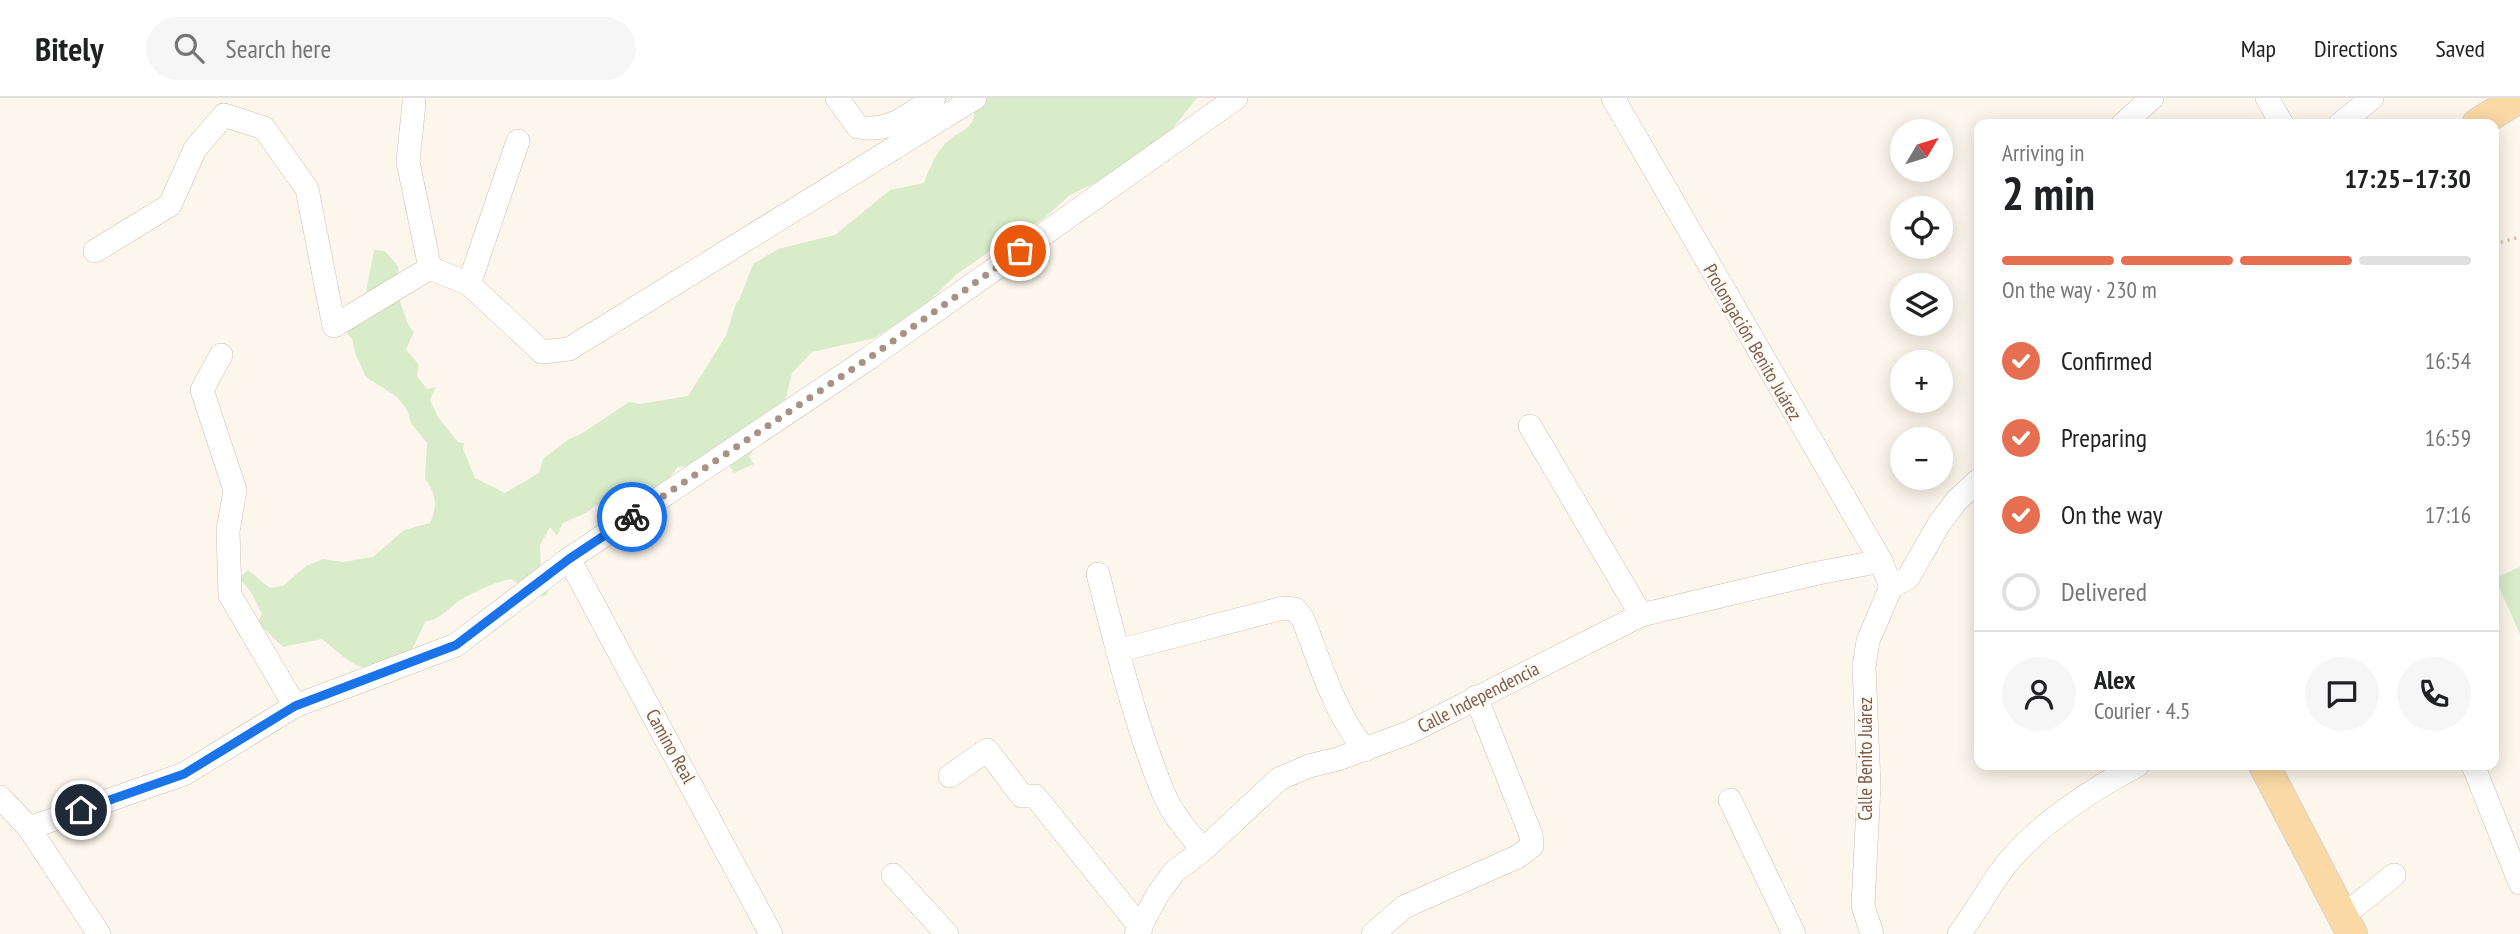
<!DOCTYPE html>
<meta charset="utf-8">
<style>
:root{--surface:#fff;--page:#f6f6f6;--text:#202124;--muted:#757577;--line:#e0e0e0;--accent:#e76f51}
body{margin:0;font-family:"PT Sans Narrow",sans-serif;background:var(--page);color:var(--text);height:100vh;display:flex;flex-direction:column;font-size:26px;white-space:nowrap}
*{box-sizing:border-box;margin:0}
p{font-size:23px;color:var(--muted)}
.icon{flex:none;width:38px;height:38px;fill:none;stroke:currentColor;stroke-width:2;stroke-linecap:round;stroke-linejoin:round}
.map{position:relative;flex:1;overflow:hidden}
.sheet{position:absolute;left:1974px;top:21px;width:525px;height:651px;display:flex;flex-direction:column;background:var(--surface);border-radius:14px;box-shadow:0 4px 18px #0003}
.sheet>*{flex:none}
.needle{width:46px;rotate:52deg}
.tools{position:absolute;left:1890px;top:21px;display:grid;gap:14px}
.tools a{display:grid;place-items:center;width:63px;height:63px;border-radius:50%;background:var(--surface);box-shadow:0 4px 18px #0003;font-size:35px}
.pin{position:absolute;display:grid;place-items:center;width:60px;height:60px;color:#fff;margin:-30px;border:4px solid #fff;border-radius:50%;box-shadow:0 2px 7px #0007}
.courier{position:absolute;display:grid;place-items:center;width:70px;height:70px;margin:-35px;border:5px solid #1a73e8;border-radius:50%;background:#fff;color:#222;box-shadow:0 2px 9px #0007}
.overview em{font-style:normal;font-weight:700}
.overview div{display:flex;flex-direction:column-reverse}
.overview{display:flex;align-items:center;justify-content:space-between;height:119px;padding:0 28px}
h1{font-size:46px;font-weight:700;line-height:52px}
.bar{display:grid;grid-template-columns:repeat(4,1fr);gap:10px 7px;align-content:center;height:84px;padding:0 28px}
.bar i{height:9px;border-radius:5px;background:var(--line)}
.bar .on{background:var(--accent)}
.bar p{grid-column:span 4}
.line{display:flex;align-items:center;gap:18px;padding:0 28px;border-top:2px solid var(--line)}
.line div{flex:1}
.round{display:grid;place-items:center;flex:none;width:74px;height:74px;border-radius:37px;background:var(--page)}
ol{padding:0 28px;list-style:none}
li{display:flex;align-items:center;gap:21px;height:77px}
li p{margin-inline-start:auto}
li .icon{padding:7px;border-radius:50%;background:var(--accent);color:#fff;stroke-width:4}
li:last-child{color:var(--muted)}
li i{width:38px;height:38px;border:4px solid var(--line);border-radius:50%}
header{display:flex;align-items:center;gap:42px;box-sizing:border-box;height:98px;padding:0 35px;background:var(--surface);border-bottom:2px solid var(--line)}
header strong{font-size:33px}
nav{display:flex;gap:38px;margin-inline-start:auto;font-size:24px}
.search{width:490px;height:63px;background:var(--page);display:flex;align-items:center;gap:18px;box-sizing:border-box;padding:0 24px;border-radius:38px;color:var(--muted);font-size:26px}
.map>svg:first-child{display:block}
.green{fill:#d8ecc9}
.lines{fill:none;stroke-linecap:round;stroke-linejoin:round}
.minor-casing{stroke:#d1beb0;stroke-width:24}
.major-casing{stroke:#dad1cd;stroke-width:32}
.path{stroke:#d9b8a5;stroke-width:3.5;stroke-dasharray:2 5;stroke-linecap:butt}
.minor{stroke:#fff;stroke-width:23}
.major{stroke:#fbd9a5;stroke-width:30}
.done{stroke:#a89285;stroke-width:7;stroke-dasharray:0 12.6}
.route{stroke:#1a73e8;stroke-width:9}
.labels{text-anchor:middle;stroke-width:5;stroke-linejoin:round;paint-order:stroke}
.street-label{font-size:19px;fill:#7a5c4d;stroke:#fffaf3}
</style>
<header>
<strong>Bitely</strong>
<div class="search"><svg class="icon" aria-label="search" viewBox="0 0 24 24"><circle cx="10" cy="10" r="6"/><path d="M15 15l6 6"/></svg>Search here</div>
<nav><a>Map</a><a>Directions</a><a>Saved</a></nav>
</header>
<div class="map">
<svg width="2520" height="836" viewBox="0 0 2520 836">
<rect width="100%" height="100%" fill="#fdf6ec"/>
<!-- green -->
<g class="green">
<path d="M977,0H1197L1157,50L1126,70L1070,97L1042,122L1012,138L957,176L924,208L875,240L812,254L792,275L785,303L749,359L754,366L734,375L726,363L678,369L648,405L635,404L611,396L586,415L563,425L557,438L550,429L540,447L541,476L548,485L547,497L538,499L511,481C497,483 471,495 459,503C446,512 441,521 425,524L411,554C361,577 364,576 322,541L283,549L262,529L256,528L262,516L251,494L239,480L248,472L270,490L283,488L306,468L323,461L343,464L373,459L404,432L430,425C438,408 436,395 425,381L427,345L411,325L407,312L397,299L366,279L355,255L352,241L343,230L360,199L366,194L374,152L385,153L398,168L400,204L409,228L414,234L406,251L419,267L417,278L427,291L436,289L430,302L438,319L458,344L464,345L463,351L475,380L505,395L539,375L543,361L569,341L581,336L629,304L640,306L688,298L726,238L736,205L739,202L753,166L778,151L835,137L890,92L924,85C929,71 935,57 945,46C961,30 979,32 973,4Z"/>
<path d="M2520,469V536L2495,480Z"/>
</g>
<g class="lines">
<defs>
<g id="minor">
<path d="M837,0L858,29C890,35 908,17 934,0"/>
<path d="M1613,0L1881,463L1891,489"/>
<path d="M2267,0L2282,26"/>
<path d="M414,5L408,64L430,170"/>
<path d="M2123,26L2152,0"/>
<path d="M2340,26L2372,0"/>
<path d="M95,153L170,107L195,51L224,17L264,30L307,91L334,228L430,170L469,186L542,254L569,251L975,0"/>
<path d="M469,186L518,43"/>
<path d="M221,257L202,292L235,392L228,433L230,497L295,608"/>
<path d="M1530,328L1641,517"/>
<path d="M569,461L771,836"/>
<path d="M1098,476C1116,547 1135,626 1163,694C1172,716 1188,734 1203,752"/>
<path d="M1891,489L1908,480L1939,426L1957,402L1979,382"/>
<path d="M1117,553L1283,510L1295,511L1303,521C1321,567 1334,614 1365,652"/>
<path d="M2473,667L2520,785"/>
<path d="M950,678L987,652L1022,698H1035L1141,830"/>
<path d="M0,699L29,730L184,676L295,608L456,547L569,461L869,260L1236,0"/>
<path d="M1730,702L1794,836"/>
<path d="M29,730L99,836"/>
<path d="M893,777L947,836"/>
<path d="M2343,818L2394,777"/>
<path d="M1136,836L1158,796L1174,774L1203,752L1279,681L1309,668L1338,661L1408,635L1641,517L1818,475L1881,463"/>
<path d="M1373,836L1404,809L1517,759L1532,748L1531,737L1476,599"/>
<path d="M1872,836L1863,808L1869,687L1864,569L1868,543L1891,489"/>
<path d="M1959,836C1977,813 1990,786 2008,764C2042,724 2091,692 2138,667"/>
</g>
<g id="major">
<path d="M2477,26L2518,0"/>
<path d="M2264,667L2352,836"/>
</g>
</defs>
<!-- minor casing -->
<use href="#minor" class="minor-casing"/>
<!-- major casing -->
<use href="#major" class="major-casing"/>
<!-- path -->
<path class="path" d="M2494,146L2520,139"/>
<!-- minor -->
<use href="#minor" class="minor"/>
<!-- major -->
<use href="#major" class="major"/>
</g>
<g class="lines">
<!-- done -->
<path class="done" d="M632,419L869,260L1020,153"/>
<!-- route -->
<path class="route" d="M81,712L184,676L295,608L456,547L569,461L632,419"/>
</g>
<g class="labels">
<!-- street labels -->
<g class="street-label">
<text transform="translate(1753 244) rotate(60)" y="7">Prolongación Benito Juárez</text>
<text transform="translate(1478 599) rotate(-27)" y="7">Calle Independencia</text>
<text transform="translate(671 648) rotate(61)" y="7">Camino Real</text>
<text transform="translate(1865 661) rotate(-90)" y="7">Calle Benito Juárez</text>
</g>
</g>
</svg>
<div class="tools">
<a><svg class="needle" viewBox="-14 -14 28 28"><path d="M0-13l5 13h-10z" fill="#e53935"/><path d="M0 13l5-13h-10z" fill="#757577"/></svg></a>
<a><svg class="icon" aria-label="locate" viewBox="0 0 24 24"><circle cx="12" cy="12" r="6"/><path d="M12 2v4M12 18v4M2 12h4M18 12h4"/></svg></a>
<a><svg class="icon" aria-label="layers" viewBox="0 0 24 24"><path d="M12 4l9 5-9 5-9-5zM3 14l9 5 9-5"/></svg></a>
<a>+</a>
<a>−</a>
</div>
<div class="pin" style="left:1020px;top:153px;background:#ea580c"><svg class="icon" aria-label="bag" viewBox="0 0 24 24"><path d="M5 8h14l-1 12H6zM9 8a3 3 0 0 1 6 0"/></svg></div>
<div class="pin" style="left:81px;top:712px;background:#1f2937"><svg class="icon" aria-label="home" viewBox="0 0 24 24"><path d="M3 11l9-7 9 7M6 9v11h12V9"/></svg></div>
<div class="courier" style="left:632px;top:419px"><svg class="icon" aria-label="bike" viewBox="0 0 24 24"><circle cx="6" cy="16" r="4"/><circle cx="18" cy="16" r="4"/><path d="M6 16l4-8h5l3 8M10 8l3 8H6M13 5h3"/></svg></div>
<section class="sheet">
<div class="overview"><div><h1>2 min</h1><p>Arriving in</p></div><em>17:25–17:30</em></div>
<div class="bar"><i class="on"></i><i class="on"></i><i class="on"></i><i></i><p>On the way · 230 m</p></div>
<ol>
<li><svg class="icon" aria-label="check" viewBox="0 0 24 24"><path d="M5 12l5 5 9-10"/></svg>Confirmed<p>16:54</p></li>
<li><svg class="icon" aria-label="check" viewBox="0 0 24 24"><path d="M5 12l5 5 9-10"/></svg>Preparing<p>16:59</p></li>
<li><svg class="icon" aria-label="check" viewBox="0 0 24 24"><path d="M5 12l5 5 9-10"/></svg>On the way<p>17:16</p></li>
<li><i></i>Delivered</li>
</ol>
<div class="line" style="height:126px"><a class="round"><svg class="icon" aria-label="person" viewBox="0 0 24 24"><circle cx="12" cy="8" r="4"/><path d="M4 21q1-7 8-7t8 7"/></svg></a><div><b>Alex</b><p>Courier · 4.5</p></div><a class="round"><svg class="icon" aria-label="chat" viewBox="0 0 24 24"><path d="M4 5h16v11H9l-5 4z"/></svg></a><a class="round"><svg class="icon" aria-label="phone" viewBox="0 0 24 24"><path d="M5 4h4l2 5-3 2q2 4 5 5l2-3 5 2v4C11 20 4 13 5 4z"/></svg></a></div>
</section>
</div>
